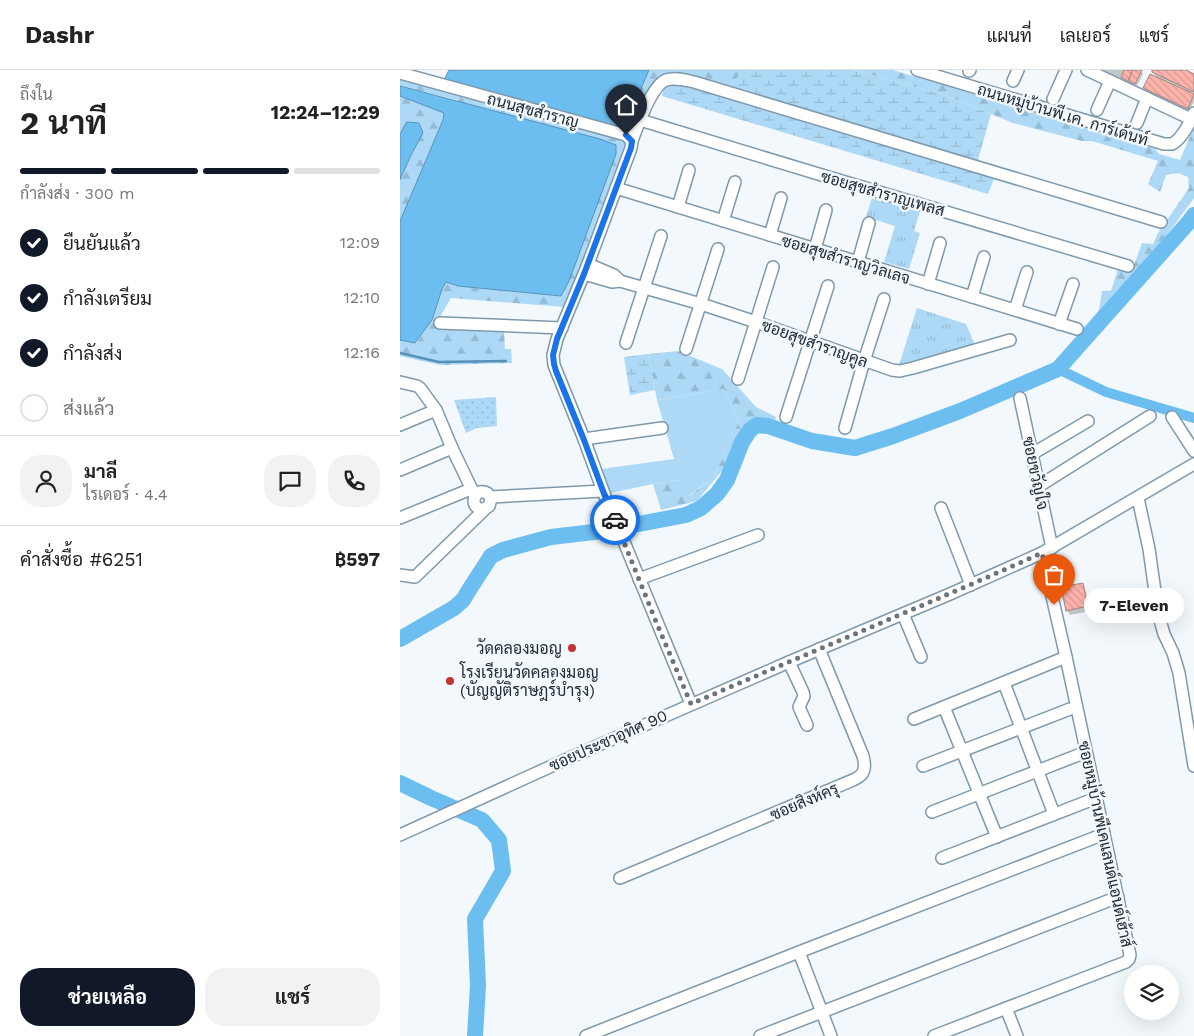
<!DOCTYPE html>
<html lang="th">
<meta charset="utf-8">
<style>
:root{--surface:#fff;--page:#f2f2f2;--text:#222;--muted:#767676;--line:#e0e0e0;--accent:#111827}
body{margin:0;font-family:"Work Sans",Sarabun,sans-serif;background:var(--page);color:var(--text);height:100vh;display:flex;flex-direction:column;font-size:19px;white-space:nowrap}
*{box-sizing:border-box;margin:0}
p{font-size:16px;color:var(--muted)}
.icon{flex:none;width:28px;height:28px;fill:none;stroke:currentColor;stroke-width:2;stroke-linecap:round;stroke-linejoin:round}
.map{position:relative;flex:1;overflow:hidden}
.panel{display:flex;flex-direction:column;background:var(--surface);width:400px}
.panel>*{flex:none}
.fabs{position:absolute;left:724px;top:895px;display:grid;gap:10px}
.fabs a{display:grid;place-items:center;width:55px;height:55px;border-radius:50%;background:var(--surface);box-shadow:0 5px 20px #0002;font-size:25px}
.pin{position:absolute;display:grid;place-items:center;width:42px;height:42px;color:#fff;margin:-51px -21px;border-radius:50% 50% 50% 0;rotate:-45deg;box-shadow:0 0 5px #0007}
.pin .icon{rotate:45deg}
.courier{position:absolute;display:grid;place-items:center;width:50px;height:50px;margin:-25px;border:4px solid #1a73e8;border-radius:50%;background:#fff;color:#222;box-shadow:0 1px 6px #0007}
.bubble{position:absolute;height:35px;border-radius:18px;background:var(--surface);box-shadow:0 5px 20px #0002;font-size:16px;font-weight:700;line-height:35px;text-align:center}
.headline em{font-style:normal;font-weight:700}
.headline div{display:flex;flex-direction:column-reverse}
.headline{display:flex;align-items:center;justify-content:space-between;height:85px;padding:0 20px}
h1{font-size:32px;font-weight:700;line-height:38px}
.bar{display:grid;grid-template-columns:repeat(4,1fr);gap:8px 5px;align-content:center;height:60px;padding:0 20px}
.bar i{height:6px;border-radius:4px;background:var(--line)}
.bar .current{background:var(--accent)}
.bar p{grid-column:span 4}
.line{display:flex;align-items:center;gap:12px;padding:0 20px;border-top:1px solid var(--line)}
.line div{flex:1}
.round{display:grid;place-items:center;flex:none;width:52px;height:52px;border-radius:20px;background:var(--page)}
ol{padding:0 20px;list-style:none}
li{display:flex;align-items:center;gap:15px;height:55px}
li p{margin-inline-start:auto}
li .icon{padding:5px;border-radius:50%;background:var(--accent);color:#fff;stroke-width:4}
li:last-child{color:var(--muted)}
li i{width:28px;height:28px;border:2px solid var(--line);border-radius:50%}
.primary-button{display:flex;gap:10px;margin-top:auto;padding:10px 20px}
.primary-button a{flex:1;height:58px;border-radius:20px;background:var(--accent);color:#fff;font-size:20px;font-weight:700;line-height:58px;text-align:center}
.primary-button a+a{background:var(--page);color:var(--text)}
header{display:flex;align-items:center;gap:30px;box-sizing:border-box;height:70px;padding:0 25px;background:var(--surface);border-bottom:1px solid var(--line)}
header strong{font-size:24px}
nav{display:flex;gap:28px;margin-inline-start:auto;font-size:18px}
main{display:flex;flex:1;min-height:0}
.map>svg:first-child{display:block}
.grass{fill:#add9f7}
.forest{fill:url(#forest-firs)}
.wetland{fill:url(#wetland-marsh)}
.park{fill:url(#park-tufts)}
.garden{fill:url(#garden-dots)}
.water{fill:#6dbef0;stroke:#5692b8}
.shadow{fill:#0003}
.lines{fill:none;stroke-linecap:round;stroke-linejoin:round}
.stream{stroke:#5692b8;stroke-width:2.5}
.canal{stroke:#6dbef0;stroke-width:10}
.river{stroke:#6dbef0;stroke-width:16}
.building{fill:url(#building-back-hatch);stroke:#a48480}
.minor-casing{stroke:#7f99ac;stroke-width:14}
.minor{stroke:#fff;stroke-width:11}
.done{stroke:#6b747a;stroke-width:5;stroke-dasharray:0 9}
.route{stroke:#1a73e8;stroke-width:6}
.poi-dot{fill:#c23431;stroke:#f2f8fb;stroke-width:2}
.labels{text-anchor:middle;stroke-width:5;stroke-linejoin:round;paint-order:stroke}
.street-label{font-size:16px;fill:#222d34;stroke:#f2f8fb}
.poi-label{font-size:16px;fill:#222d34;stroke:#f2f8fb;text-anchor:end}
</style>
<header>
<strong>Dashr</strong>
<nav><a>แผนที่</a><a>เลเยอร์</a><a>แชร์</a></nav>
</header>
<main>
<section class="panel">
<div class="headline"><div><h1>2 นาที</h1><p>ถึงใน</p></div><em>12:24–12:29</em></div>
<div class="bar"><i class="current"></i><i class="current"></i><i class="current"></i><i></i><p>กำลังส่ง · 300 m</p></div>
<ol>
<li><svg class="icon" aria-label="check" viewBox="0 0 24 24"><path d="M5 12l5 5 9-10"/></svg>ยืนยันแล้ว<p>12:09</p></li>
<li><svg class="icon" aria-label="check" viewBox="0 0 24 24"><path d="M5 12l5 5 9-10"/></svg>กำลังเตรียม<p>12:10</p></li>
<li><svg class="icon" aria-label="check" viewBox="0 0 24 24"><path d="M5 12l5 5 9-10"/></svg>กำลังส่ง<p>12:16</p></li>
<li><i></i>ส่งแล้ว</li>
</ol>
<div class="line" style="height:90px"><a class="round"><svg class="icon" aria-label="person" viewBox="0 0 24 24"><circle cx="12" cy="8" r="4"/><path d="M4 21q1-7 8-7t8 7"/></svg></a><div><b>มาลี</b><p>ไรเดอร์ · 4.4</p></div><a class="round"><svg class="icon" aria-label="chat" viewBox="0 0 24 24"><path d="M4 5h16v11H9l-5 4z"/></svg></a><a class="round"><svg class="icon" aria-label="phone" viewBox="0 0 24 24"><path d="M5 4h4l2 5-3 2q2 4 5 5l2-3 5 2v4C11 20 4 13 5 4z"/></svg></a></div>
<div class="line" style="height:65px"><div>คำสั่งซื้อ #6251</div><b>฿597</b></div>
<div class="primary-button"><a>ช่วยเหลือ</a><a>แชร์</a></div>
</section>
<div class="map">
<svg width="794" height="966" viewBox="0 0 794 966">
<defs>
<pattern id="forest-firs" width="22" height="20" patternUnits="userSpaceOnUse" patternTransform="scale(1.25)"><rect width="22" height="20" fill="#add9f7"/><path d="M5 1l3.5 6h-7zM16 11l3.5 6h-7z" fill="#95bbd4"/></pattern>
<pattern id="wetland-marsh" width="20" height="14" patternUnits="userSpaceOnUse" patternTransform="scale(1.25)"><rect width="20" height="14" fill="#add9f7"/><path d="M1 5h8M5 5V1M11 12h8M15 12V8" fill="none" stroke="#95bbd4"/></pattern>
<pattern id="park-tufts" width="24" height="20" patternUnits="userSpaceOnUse" patternTransform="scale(1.25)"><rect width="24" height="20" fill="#add9f7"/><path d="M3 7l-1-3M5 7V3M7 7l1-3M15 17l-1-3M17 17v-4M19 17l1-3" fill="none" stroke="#95bbd4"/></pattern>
<pattern id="garden-dots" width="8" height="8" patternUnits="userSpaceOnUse" patternTransform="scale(1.25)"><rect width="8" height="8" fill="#add9f7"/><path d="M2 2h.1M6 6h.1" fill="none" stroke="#95bbd4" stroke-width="1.8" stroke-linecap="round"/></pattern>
<pattern id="building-back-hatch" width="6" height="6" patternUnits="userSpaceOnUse" patternTransform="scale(1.25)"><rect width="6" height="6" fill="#fcb3ab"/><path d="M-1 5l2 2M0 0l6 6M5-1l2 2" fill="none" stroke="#d89a94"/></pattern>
</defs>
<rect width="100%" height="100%" fill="#f2f8fb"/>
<!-- grass -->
<path class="grass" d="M324,319L339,352L331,366L314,407L288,426L282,410L253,414L210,423L201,399L274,389L257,330Z"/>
<!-- forest -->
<g class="forest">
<path d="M249,0H341L339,6L328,18L270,2L260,6L232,61L225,59V55Z"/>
<path d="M453,0H493L755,79L759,84L780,90L794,57V128L744,196L662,284L699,240L702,221H711L718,199L732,201L742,173L753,174L758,163L789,118L788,107L778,103L766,105L760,122L748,114L758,91L692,71H682L613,53L545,25Z"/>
<path d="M0,9L219,66L226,74V81L168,234L164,237L51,228L40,247L38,259L104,261L105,279H111L112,293L40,295L0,286V270L16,273L32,250L42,219L46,212L58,216L161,226L57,30L0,16Z"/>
<path d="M0,26L44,43L43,50L0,151V111L11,85L23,63L7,52L0,64Z"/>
<path d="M278,281L322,299L356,337L376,347L375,352L360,351L351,352L344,358L332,375L325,397L297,431L261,440L253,414L283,410L289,426L314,407L331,366L339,352L324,319L257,330L248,284Z"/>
</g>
<!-- wetland -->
<g class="wetland">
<path d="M341,0H453L545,25L591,44L577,93L328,18L339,6Z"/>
<path d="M277,12L595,106L588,124L262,26L263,17Z"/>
<path d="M248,284L255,320L230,325L224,287Z"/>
</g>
<!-- park -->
<g class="park">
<path d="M472,128L520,141L514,161L520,163L509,199L484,192L495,156L466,147Z"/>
<path d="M517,238L566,254L575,275L499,295Z"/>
</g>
<!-- garden -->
<path class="garden" d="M96,327L97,356L77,358L66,363L54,330Z"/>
<!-- water -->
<g class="water">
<path d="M49,0H249L225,55V59L44,10Z"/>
<path d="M0,16L200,69L216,75V84L169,211L161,226L58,216L46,212L42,219L32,250L15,273L0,270V151L43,50L44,43L0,26Z"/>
<path d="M7,52L19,53L23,63L11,85L0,110V64Z"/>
</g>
<!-- shadow -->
<g class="shadow">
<path d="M702,0H741L743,4L737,16Z"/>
<path d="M754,0H783L794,5V23L792,22L794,26V32L789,41L746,21L744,18L757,8L753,2Z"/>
<path d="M682,514L685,519L690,541L670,545L667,540Z"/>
</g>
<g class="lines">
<!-- stream -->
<path class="stream" d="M0,283L39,292L106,291"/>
<!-- canal -->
<path class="canal" d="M658,299L706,322L794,348"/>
<!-- river -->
<g class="river">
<path d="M0,569L54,538L63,530L69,520L91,486L103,480L151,467L202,461L286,445L301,438L317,424L327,410L342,372L350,360L357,355L368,356L412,371L455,378L493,366L560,341L658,299L788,153L794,145"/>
<path d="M0,713L31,728L82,750L99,770L103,801L75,849L78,916L75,966"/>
</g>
</g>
<!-- building -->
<g class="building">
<path d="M724,0H733L728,11L721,7Z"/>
<path d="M733,0H742L735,14L728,11Z"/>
<path d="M752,0H786L794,4V22L752,2Z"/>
<path d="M750,4L794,24L788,39L743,18Z"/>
<path d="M683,513L688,536L666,541L661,517Z"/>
</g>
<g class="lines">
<defs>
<g id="minor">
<path d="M517,0L764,74C765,74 771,74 772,74C781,70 791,51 794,43"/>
<path d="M687,0L791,49"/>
<path d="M569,1L570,0"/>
<path d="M0,3L226,65L232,71L231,78L188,194L157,269L153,285L154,295L184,369L203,421L291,634"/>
<path d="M613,11L618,0"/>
<path d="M653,29L666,0"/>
<path d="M697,40L710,11"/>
<path d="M240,50L425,106L728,196"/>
<path d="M737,53L747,28"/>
<path d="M232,71C237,57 252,15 266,10C275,7 285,10 294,12L761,152"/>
<path d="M216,118L677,259"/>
<path d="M278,137L289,100"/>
<path d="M323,151L335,112"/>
<path d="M370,165L381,128"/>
<path d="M415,179L426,140"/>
<path d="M458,192L469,153"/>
<path d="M184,204L212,212L220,211L214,205L188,194"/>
<path d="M220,211L301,234L356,252L492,300L500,301L513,298L610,270"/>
<path d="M528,214L540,173"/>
<path d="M572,227L584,187"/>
<path d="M615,240L627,202"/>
<path d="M40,253L162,258"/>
<path d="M659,254L673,214"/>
<path d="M226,273L261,166"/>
<path d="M286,279L318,179"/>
<path d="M338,309L373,197"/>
<path d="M0,312L17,316L20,318L36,340L52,378L75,426C71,437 81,443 89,436L91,429C89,423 85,421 79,422L75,426"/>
<path d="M620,328L652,478"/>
<path d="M386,347L428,216"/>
<path d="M772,347L794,381"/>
<path d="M0,355L36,340"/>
<path d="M445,358L464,291L484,229"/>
<path d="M184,369L262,358"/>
<path d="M632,384L688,351"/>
<path d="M0,400L52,378"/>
<path d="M639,416L750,346"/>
<path d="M90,427L203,421"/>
<path d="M738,428L749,479L758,543L764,564L773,583L779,603L794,696"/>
<path d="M541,438L571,515"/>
<path d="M0,448L71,419"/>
<path d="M0,505L15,507L85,439"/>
<path d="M239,509L358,465"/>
<path d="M503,544L521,587"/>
<path d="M389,592L403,622L404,626L399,637L407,655"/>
<path d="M604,613L654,744"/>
<path d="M544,637L597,767"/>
<path d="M514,649L666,587"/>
<path d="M523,696L670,639"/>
<path d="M532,742L681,684"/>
<path d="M0,765L176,685L389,592L550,524L642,483L794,394"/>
<path d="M542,788L691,730"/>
<path d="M220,808L439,716C456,708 469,708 463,686L419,579"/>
<path d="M399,882L431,966"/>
<path d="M606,938L617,966"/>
<path d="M186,966L399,882L704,764"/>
<path d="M360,966L718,827"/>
<path d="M534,966L726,892L729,889L730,885L666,587L642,483"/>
</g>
</defs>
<!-- minor casing -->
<use href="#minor" class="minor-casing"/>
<!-- minor -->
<use href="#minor" class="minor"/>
</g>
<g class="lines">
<!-- done -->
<path class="done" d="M215,450L257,554L291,634C408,583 526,535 642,483L654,535"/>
<!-- route -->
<path class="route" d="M215,450L203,421L184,370L156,301L154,294L153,285L157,269L184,204L231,78L232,71L226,65"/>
</g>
<!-- markers -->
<g class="poi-dot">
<circle cx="172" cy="578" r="5"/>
<circle cx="50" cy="611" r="5"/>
</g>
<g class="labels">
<!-- street labels -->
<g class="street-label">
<text transform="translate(133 40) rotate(15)" y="6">ถนนสุขสำราญ</text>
<text transform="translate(663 44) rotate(17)" y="6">ถนนหมู่บ้านพี.เค. การ์เด้นท์</text>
<text transform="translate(483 123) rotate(16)" y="6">ซอยสุขสำราญเพลส</text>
<text transform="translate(446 189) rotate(17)" y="6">ซอยสุขสำราญวิลเลจ</text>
<text transform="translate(415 273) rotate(20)" y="6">ซอยสุขสำราญคูล</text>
<text transform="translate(636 403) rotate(78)" y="6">ซอยขวัญใจ</text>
<text transform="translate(208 670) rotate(-24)" y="6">ซอยประชาอุทิศ 90</text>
<text transform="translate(404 731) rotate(-23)" y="6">ซอยสิงห์ครุ</text>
<text transform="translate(706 774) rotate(78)" y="6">ซอยหมู่บ้านพีเคแลนด์แอนด์เฮ้าส์</text>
</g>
<!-- poi labels -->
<g class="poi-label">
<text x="162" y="584">วัดคลองมอญ</text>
<text x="60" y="608" text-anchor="start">โรงเรียนวัดคลองมอญ<tspan x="60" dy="18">(บัญญัติราษฎร์บำรุง)</tspan></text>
</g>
</g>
</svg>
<div class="fabs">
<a><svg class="icon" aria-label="layers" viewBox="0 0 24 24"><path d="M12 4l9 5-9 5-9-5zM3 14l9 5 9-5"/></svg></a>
</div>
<div class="pin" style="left:654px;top:535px;background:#ea580c"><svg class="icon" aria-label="bag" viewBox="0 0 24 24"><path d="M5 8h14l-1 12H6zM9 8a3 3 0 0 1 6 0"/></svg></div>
<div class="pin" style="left:226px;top:65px;background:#1f2937"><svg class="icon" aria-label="home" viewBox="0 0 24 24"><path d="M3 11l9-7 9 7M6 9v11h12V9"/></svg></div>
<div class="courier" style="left:215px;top:450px"><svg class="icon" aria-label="car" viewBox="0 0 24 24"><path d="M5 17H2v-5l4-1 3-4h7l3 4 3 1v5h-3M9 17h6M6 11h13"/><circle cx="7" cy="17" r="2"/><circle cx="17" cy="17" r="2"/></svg></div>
<div class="bubble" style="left:684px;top:518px;width:100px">7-Eleven</div>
</div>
</main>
